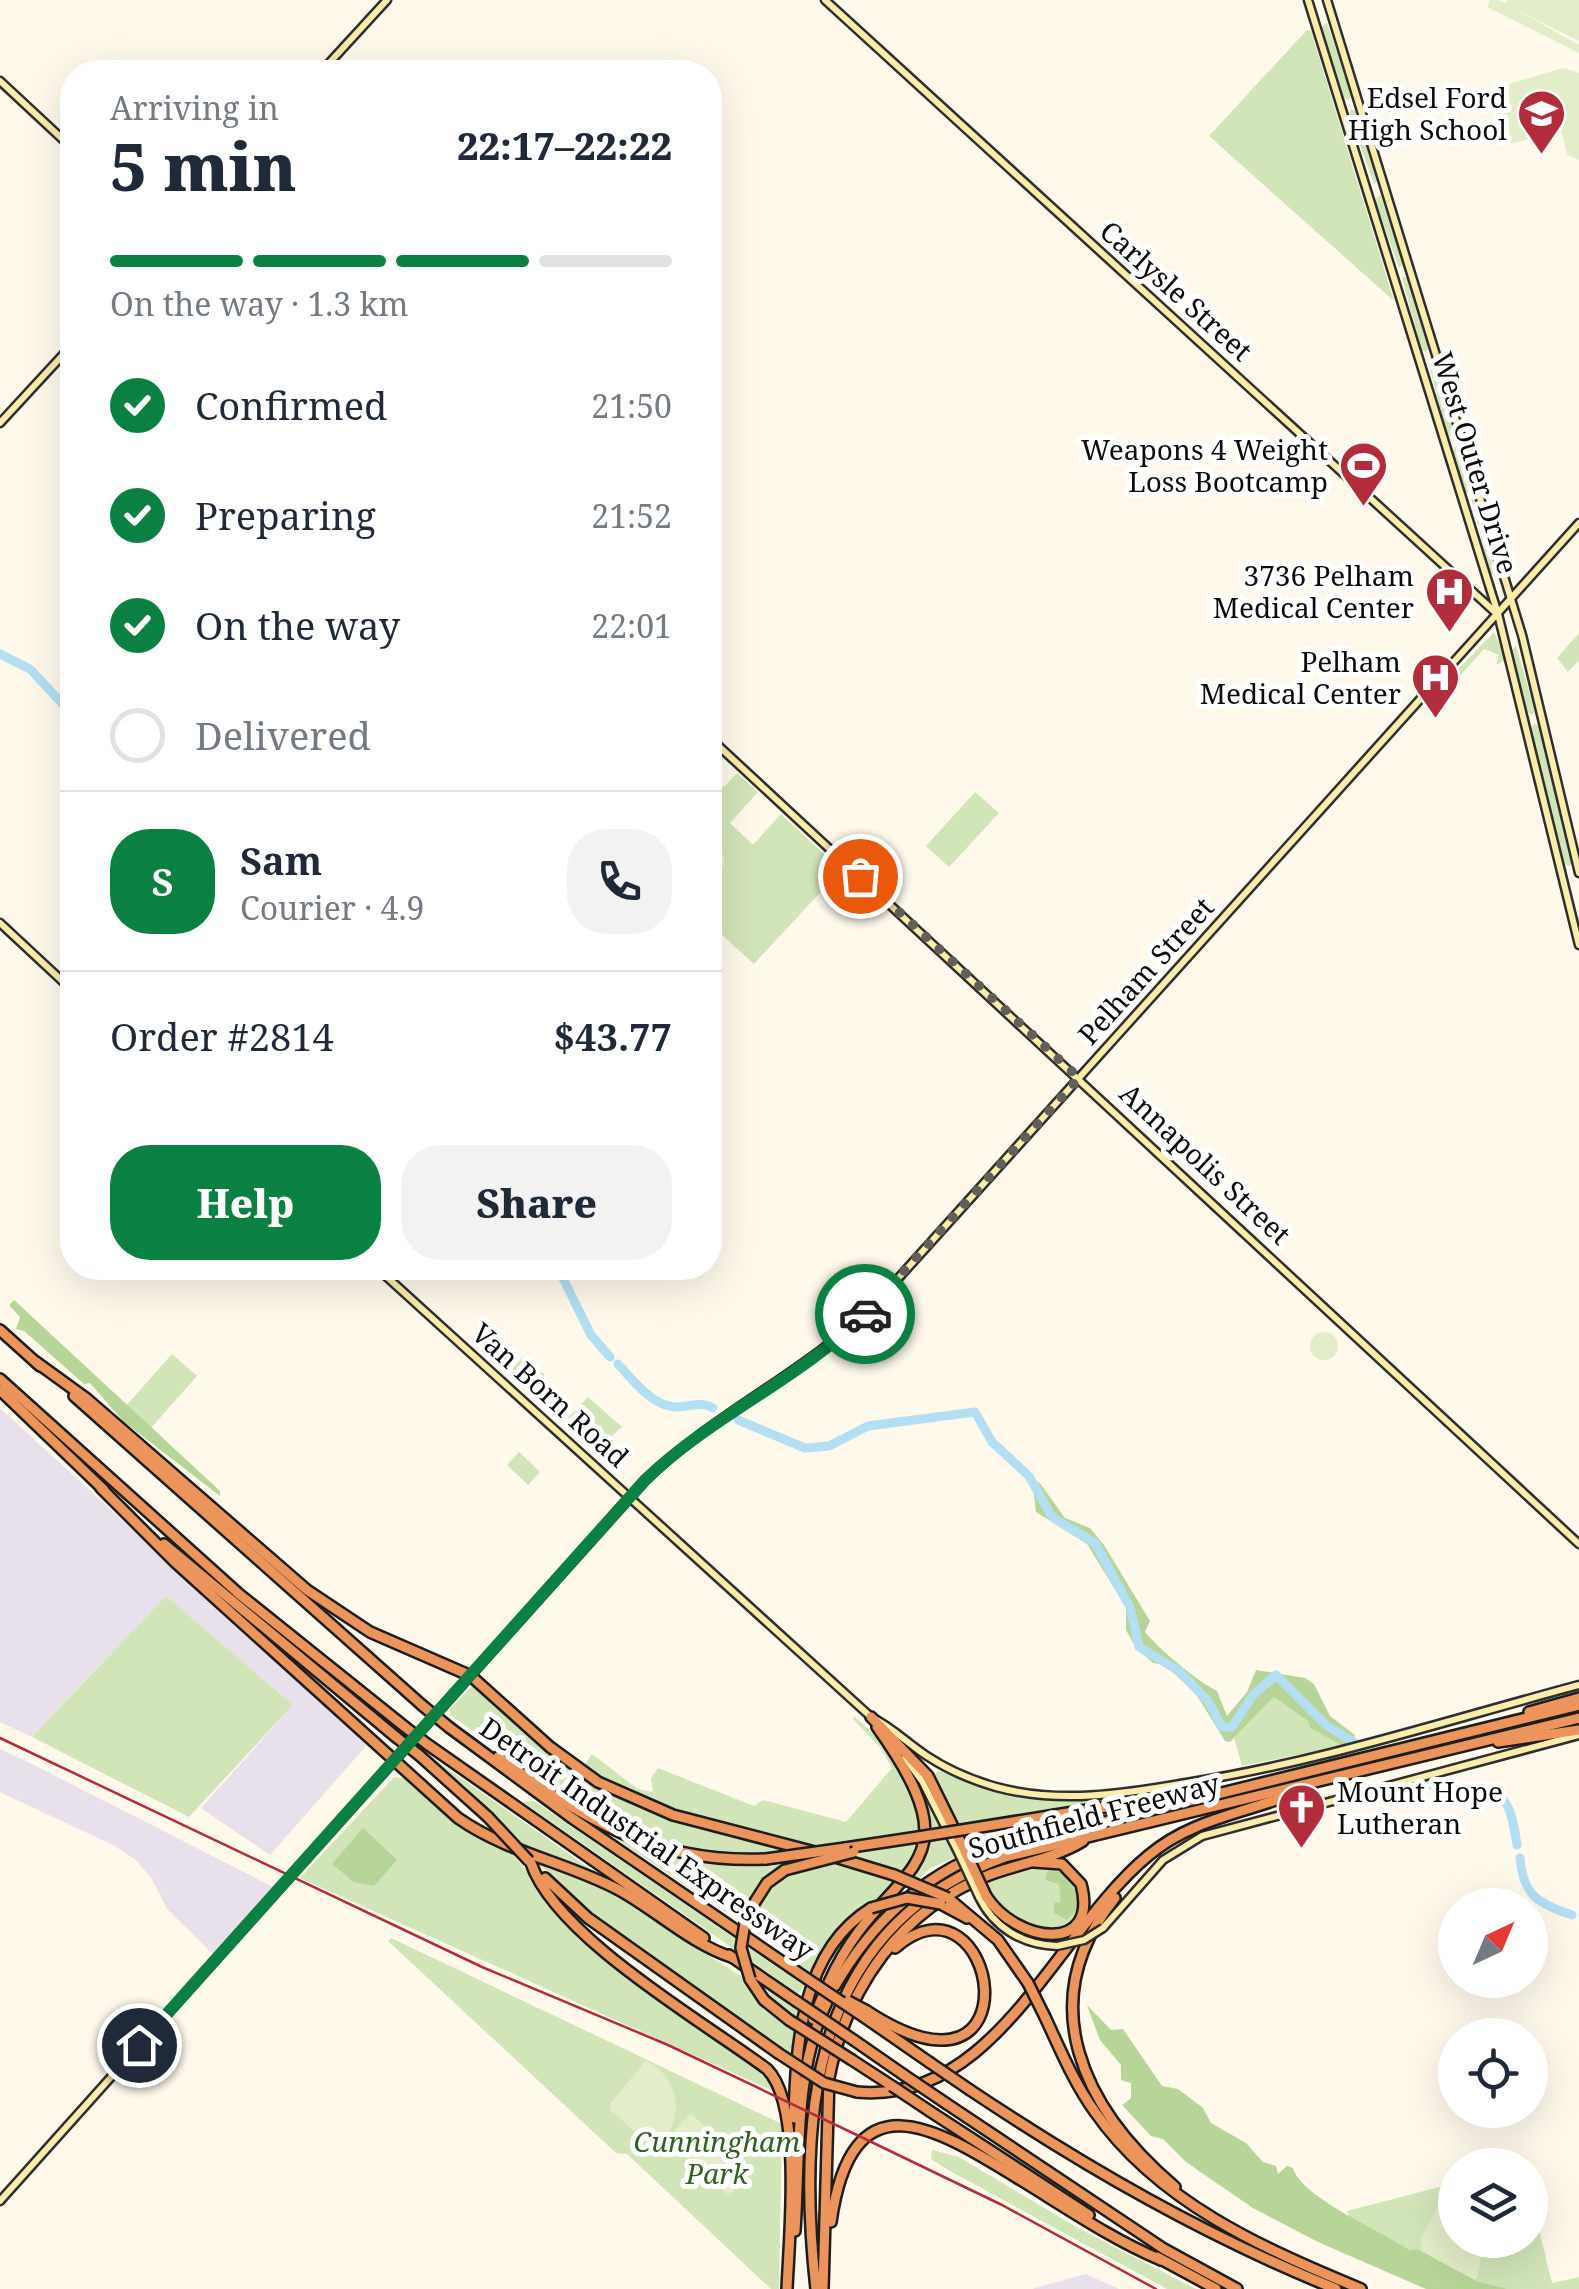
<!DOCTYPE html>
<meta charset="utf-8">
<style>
:root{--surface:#fff;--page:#f2f2f3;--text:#1f2937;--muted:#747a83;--line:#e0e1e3;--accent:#0b8043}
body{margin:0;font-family:"Noto Serif",serif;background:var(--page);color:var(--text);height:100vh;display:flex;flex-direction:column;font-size:38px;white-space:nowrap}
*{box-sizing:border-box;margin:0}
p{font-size:32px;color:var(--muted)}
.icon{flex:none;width:55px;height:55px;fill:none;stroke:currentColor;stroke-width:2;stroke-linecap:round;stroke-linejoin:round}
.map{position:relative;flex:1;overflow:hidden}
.details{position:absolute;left:60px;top:60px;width:662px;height:1220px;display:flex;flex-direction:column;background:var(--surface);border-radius:40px;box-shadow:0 10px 40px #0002}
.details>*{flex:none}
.needle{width:65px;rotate:44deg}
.fabs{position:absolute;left:1438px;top:1888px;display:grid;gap:20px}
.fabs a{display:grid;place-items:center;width:110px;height:110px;border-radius:50%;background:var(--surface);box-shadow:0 10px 40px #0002;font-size:50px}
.pin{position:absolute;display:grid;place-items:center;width:85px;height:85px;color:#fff;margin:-42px;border:5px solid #fff;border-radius:50%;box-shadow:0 2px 10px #0007}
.courier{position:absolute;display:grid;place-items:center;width:100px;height:100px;margin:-50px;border:8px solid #0b8043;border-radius:50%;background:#fff;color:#222;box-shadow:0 2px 12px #0007}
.overview em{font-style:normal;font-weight:800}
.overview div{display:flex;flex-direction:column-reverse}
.overview{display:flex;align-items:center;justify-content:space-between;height:170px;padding:0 50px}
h1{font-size:65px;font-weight:800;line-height:75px}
.bar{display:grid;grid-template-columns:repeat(4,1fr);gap:15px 10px;align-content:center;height:120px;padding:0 50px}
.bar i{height:12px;border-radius:8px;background:var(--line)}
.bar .active{background:var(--accent)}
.bar p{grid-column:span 4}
.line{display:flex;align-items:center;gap:25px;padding:0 50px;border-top:2px solid var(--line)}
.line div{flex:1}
.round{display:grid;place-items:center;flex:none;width:105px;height:105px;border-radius:40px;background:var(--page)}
ol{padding:0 50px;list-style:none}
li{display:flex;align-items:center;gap:30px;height:110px}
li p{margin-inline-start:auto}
li .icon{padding:10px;border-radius:50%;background:var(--accent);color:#fff;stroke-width:4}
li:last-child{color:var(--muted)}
li i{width:55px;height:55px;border:5px solid var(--line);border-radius:50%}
.button{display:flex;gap:20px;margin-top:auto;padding:20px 50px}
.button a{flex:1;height:115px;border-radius:40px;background:var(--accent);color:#fff;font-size:40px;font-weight:800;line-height:115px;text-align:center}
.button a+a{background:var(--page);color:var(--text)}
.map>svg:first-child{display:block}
.industrial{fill:#e8e0ea}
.green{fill:#d2e5b8}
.forest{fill:#b7d598}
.pitch{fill:#e3edc9}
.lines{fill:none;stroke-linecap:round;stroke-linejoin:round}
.river{stroke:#b4def2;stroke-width:9}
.secondary-casing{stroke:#2e2e2e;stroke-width:11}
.highway-casing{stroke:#1d1d1d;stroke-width:14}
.secondary{stroke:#faecab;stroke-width:6}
.highway{stroke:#eb955d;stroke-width:9}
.rail{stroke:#b22d3c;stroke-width:2.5}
.secondary-bridge-casing{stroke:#2e2e2e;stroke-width:11;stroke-linecap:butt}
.highway-bridge-casing{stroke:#1d1d1d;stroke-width:14;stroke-linecap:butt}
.secondary-bridge{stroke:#faecab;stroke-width:6}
.highway-bridge{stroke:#eb955d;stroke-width:9}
.done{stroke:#615f5a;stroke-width:10;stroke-dasharray:0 18}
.route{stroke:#0b8043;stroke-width:12}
.labels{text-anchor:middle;stroke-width:10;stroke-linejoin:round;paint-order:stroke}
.poi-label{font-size:28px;fill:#0c0c0c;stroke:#fff;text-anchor:end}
.street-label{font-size:28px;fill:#0c0c0c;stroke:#fff}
.park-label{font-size:28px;font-style:italic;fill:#315e21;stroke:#fff}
</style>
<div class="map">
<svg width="1579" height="2289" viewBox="0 0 1579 2289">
<rect width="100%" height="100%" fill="#fef9eb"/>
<!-- industrial -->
<g class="industrial">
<path d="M0,1408L367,1745L270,1855L201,1808L293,1705L166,1596L32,1737L0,1722Z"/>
<path d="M0,1749L30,1763L273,1887L213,1954L167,1909L152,1879L136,1860L113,1845L0,1792Z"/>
<path d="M1086,2274L1119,2289H1032Z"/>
</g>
<!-- green -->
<g class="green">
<path d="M1327,23L1352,95L1348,100L1343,97L1322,27Z"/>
<path d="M1307,30L1311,31L1394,301L1209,136Z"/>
<path d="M1351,109L1357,112L1378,180L1374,184L1349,115Z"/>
<path d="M1380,194L1404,264L1399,268L1375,200Z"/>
<path d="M1402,277H1408L1429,348L1426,352L1421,350Z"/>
<path d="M1428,361L1434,363L1455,429L1452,437L1447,434Z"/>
<path d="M1456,446L1460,448L1474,491L1466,493L1453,451Z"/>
<path d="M1471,498L1477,500L1499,572L1497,577L1491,574Z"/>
<path d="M1494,632L1506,660L1496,665L1499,655L1484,649L1458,678L1459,685L1453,675Z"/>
<path d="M1579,633V660L1568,672L1557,658Z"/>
<path d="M1516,646L1535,710L1532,715L1527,712L1512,650Z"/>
<path d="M1534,724L1539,726L1573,862L1569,866L1565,864L1531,728Z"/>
<path d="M737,773L758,792L730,823L753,845L781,814L841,870L754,964L710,924V789L725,786Z"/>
<path d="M975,792L999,813L949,867L926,846Z"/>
<path d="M172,1354L197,1376L151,1428L126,1406Z"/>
<path d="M524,1356L545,1375L532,1389L511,1370Z"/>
<path d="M588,1397L622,1427L597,1449L566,1420Z"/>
<path d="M519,1452L540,1472L528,1485L507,1465Z"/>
<path d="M166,1596L293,1705L189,1817L32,1737Z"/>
<path d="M474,1684C527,1731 579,1778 644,1809L900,1881L884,1897L854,1913L799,1993L791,2056L594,1918L538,1863L600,1886L767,1993L774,1977L523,1802L534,1801L784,1972L791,1956L612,1836L686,1859L769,1864L767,1854C616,1857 563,1791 450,1715V1709Z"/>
<path d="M1274,1697L1309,1721L1311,1728L1343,1746L1242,1766L1234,1738Z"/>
<path d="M855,1717C887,1745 934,1797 921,1844C918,1853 911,1863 906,1872C799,1837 681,1827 583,1767L592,1754L638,1789L653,1792L651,1778L658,1768L754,1806L763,1800L846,1822L892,1768L880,1747L853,1719Z"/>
<path d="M427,1754L603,1878L529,1853L467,1788Z"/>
<path d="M938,1771L1032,1797L1103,1798L1105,1811L1115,1810L985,1844L931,1868L906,1888L927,1853L928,1841L938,1840L937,1827H929L920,1789Z"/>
<path d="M394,1777L404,1778L462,1827L513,1855L577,1930L765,2072L780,2094L300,1878Z"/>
<path d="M1045,1865C1074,1870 1091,1896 1071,1922C1035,1943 998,1915 983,1881Z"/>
<path d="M391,1938L782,2124L779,2289H771L627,2154L616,2153L388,1941Z"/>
<path d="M932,2150L959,2157L1078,2228L1196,2289H1167L948,2170L931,2159Z"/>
<path d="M1455,2183V2240H1530V2193L1552,2283L1579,2277V2289H1444L1359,2254L1347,2211Z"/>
</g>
<!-- forest -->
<g class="forest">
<path d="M14,1300L220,1491V1496L123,1421L90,1383L84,1384L24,1331L16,1329L20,1317L9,1305Z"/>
<path d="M1039,1482L1065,1518L1090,1528L1104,1545L1150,1621L1145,1632C1160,1650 1197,1681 1217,1691L1227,1716L1247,1692L1256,1670L1305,1678L1314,1684L1330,1716L1355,1735L1354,1742L1343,1746L1310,1728L1308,1721L1274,1697L1230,1742L1225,1741L1196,1694L1165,1665L1153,1663L1136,1648L1126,1630V1607L1087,1544L1036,1512L1033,1487Z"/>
<path d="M363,1828L397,1860L374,1886L354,1882L332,1864Z"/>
<path d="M1048,1871L1060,1872L1080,1895L1079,1907L1067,1920L1054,1913V1903L1061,1902L1059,1884L1045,1880Z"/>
<path d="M1087,2005L1111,2030L1123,2029L1162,2086L1178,2089L1203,2108L1211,2123L1246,2143L1263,2162L1276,2166L1278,2174L1287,2166L1293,2168C1301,2198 1383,2231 1409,2250L1417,2249L1476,2281L1507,2289H1426L1318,2242L1253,2208L1186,2162L1163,2139L1151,2136L1122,2105L1131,2098V2083L1121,2080V2065L1100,2040Z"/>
</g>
<!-- pitch -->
<g class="pitch">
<path d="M1490,0H1499L1579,45V53L1487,7Z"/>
<path d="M1507,0H1579V41L1505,4Z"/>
<path d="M1563,68L1579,73V160L1567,154L1561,131L1509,144L1495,88Z"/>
<path d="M710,837C730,855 729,869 711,888Z"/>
<circle cx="1324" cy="1346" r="14"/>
<path d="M646,2060C681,2079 687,2123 654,2148L610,2110V2104Z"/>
<path d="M690,2113L753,2168L729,2196L666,2140Z"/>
<path d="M1448,2189L1455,2193V2240H1486L1476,2280L1423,2252L1420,2240Z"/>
</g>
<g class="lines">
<!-- river -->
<g class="river">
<path d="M0,654L30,669L72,714"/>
<path d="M558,1268L591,1335L610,1357"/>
<path d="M618,1364C633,1380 651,1405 675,1407C689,1408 700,1400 713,1408"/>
<path d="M738,1420L805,1448L829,1446L868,1426L975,1412L992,1442L1029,1476L1052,1517L1095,1543L1130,1607L1139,1647L1179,1671L1208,1701L1222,1727H1232L1253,1695L1276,1675L1326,1725L1355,1743"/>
<path d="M1421,1783L1442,1789L1463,1787"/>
<path d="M1478,1787C1511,1794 1512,1815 1517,1845"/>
<path d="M1520,1858C1523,1895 1538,1904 1572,1915"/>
</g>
<defs>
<g id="secondary">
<path d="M825,0L1496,613"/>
<path d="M1308,0L1498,614L1579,945"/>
<path d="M1327,0L1522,635L1579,873"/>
<path d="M321,72L387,0"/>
<path d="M0,81L72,148"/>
<path d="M0,423L72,345"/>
<path d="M710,738L1579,1544"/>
<path d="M0,923L72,990"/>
<path d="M377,1268L871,1717C892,1727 907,1743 927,1756C948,1770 972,1780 996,1787C1059,1804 1123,1794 1186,1783C1320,1762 1448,1720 1579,1685"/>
<path d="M905,1758L922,1781L958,1852"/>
<path d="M979,1897C994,1928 1023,1945 1057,1946"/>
<path d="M1103,1928L1163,1860L1202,1836L1579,1735"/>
<path d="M0,2201L645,1481C715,1412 807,1372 876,1303L1579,523"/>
</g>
<g id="highway">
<path d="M0,1330L40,1366"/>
<path d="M36,1362L87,1399L307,1590L370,1632L471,1676L550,1747L598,1782L673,1815L815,1852"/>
<path d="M0,1379L239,1594L405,1727"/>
<path d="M0,1390L104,1490"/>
<path d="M74,1396L423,1706"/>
<path d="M101,1488L176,1563L458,1818C508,1853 566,1862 619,1890C657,1911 690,1943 731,1957"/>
<path d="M164,1544L396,1737"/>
<path d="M1529,1712L1579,1698"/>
<path d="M871,1717L928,1776L965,1851"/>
<path d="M450,1728L572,1818L806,1978"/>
<path d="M1498,1742L1579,1730"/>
<path d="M427,1744L704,1938"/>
<path d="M419,1755L488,1817"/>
<path d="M498,1757C586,1820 654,1864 766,1859"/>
<path d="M1055,1815L1207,1791L1219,1793"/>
<path d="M845,1848L918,1837"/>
<path d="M835,1857L894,1875"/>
<path d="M531,1863C556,1937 704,2022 767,2069C803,2105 789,2237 787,2289"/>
<path d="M545,1878L588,1918L778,2053"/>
<path d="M986,1896C1016,1943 1100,1955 1081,1884L1062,1864L1034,1862"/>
<path d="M948,1898L998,1940L1028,1983"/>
<path d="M1115,1898C1031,2002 1083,2109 1175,2187"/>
<path d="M941,1904L967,1918"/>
<path d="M746,1916L767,1883L785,1870"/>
<path d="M729,1955L796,2001"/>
<path d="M750,1979L764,2000L789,2020"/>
<path d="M829,1982C884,1859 985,1878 877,1727"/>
<path d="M835,1986C872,1922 921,1877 990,1850L1579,1705"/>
<path d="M867,2011C1041,2125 997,1860 895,1948"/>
<path d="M864,2017L929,2062"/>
<path d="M1045,2017C1060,2049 1074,2083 1095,2112C1158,2202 1262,2248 1361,2289"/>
<path d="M813,2019L822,1998"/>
<path d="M855,2041L904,2075"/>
<path d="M852,2060L892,2086"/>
<path d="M970,2090C1087,2168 1205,2236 1336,2289"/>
<path d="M857,2092C996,2105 1056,1931 1149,1855C1191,1820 1240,1814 1290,1795"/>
<path d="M947,2104L1164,2249L1237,2289"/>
<path d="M931,2112L1089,2215"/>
<path d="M794,2118C796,2045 801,1951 871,1908"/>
<path d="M831,2222C852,2076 933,2126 1019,2179C1065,2207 1111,2239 1161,2260"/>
<path d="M795,2231C800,2157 794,2070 827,2002"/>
<path d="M1157,2257L1216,2289"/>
<path d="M816,2289C796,2111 813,1925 1005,1857L1579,1718"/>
<path d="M823,2289L829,2078C846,1988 901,1909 989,1875C1018,1864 1056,1858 1083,1841"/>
</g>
</defs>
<!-- secondary casing -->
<use href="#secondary" class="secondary-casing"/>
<!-- highway casing -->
<use href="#highway" class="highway-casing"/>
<!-- secondary -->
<use href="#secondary" class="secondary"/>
<!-- highway -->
<use href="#highway" class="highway"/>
<!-- rail -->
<path class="rail" d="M0,1738L482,1967L668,2045L859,2136L1002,2205L1156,2289"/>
<defs>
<g id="secondary-bridge">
<path d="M958,1852L979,1897"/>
<path d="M1057,1946L1084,1940L1103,1928"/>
</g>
<g id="highway-bridge">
<path d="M423,1706L450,1728"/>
<path d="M405,1727L427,1744"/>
<path d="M396,1737L419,1755"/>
<path d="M488,1817L529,1861"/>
<path d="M918,1837L1055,1815"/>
<path d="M965,1851L986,1896"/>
<path d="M766,1859L845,1848"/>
<path d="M785,1870L854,1852"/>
<path d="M894,1875L948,1898"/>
<path d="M871,1908L907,1898L941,1904"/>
<path d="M746,1916L741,1948L750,1979"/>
<path d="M806,1978L864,2017"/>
<path d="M1028,1983L1045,2017"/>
<path d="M796,2001L855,2041"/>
<path d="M848,2001L867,2011"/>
<path d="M789,2020L852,2060"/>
<path d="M778,2053L824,2083L857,2092"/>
<path d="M929,2062L970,2090"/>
<path d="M904,2075L947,2104"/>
<path d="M892,2086L931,2112"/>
</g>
</defs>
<!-- secondary-bridge casing -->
<use href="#secondary-bridge" class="secondary-bridge-casing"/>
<!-- highway-bridge casing -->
<use href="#highway-bridge" class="highway-bridge-casing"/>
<!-- secondary-bridge -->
<use href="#secondary-bridge" class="secondary-bridge"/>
<!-- highway-bridge -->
<use href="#highway-bridge" class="highway-bridge"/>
</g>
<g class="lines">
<!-- done -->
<path class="done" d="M860,876L1079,1078L865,1314"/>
<!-- route -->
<path class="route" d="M139,2045L645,1480C711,1416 800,1379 865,1314"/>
</g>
<!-- icons -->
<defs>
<symbol id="school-pin" viewBox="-11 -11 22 30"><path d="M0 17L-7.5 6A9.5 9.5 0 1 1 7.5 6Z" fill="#b22d3c" stroke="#fff"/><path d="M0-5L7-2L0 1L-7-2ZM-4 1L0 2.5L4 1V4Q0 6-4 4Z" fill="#fff"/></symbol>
<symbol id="stadium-pin" viewBox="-11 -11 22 30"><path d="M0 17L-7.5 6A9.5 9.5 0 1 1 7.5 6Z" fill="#b22d3c" stroke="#fff"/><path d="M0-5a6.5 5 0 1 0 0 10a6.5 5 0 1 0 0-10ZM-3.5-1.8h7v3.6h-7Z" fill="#fff"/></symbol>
<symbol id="hospital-pin" viewBox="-11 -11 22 30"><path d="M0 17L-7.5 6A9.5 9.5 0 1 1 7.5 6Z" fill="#b22d3c" stroke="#fff"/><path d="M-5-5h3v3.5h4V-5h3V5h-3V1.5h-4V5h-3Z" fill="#fff"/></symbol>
<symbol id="church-pin" viewBox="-11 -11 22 30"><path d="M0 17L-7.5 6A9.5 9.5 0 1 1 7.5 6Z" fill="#b22d3c" stroke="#fff"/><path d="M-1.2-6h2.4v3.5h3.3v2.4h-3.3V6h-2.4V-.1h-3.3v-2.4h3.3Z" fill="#fff"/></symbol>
</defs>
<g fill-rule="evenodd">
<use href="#school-pin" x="1514" y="86" width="55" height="75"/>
<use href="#stadium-pin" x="1336" y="438" width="55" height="75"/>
<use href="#hospital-pin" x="1422" y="564" width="55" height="75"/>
<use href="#hospital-pin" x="1408" y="650" width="55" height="75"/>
<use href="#church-pin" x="1274" y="1780" width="55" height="75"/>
</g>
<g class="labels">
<!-- poi labels -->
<g class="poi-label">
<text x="1507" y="108">Edsel Ford<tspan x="1507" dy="32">High School</tspan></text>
<text x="1328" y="460">Weapons 4 Weight<tspan x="1328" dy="32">Loss Bootcamp</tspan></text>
<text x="1414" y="586">3736 Pelham<tspan x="1414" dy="32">Medical Center</tspan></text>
<text x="1401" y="672">Pelham<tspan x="1401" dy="32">Medical Center</tspan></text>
<text x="1337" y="1802" text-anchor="start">Mount Hope<tspan x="1337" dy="32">Lutheran</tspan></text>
</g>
<!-- street labels -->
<g class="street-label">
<text transform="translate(1176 291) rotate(42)" y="10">Carlysle Street</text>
<text transform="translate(1475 463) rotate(73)" y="10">West Outer Drive</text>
<text transform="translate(1146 971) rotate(-48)" y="10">Pelham Street</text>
<text transform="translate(1205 1164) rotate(43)" y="10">Annapolis Street</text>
<text transform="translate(550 1395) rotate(42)" y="10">Van Born Road</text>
<text transform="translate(1094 1816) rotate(-15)" y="10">Southfield Freeway</text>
<text transform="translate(647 1839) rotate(35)" y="10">Detroit Industrial Expressway</text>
</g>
<!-- park labels -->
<g class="park-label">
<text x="717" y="2152">Cunningham<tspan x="717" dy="32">Park</tspan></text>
</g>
</g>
</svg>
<div class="fabs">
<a><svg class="needle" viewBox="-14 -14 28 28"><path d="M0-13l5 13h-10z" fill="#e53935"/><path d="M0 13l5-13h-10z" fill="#747a83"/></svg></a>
<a><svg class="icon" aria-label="locate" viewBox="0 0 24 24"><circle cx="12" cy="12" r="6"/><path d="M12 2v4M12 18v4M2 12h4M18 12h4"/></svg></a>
<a><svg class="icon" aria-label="layers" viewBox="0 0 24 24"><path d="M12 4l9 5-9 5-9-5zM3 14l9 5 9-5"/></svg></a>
</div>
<div class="pin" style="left:860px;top:876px;background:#ea580c"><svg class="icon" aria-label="bag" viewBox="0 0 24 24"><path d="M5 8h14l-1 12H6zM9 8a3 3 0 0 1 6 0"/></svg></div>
<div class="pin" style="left:139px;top:2045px;background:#1f2937"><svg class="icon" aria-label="home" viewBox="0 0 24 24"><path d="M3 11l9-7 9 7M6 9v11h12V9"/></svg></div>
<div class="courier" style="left:865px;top:1314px"><svg class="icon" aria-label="car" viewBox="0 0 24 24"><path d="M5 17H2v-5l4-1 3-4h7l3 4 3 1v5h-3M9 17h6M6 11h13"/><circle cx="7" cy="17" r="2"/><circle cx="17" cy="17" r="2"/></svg></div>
<section class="details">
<div class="overview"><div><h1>5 min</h1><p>Arriving in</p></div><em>22:17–22:22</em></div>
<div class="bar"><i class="active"></i><i class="active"></i><i class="active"></i><i></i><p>On the way · 1.3 km</p></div>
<ol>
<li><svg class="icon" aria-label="check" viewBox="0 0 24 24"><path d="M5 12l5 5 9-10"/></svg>Confirmed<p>21:50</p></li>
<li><svg class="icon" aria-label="check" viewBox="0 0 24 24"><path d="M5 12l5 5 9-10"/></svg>Preparing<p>21:52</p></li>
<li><svg class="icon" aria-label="check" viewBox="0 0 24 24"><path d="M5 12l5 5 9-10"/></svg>On the way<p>22:01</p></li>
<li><i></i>Delivered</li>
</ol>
<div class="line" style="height:180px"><b class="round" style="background:var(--accent);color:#fff">S</b><div><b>Sam</b><p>Courier · 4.9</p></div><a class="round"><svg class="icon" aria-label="phone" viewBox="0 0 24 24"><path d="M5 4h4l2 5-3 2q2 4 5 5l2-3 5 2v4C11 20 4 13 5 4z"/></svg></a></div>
<div class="line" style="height:130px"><div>Order #2814</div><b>$43.77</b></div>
<div class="button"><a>Help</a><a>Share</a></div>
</section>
</div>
